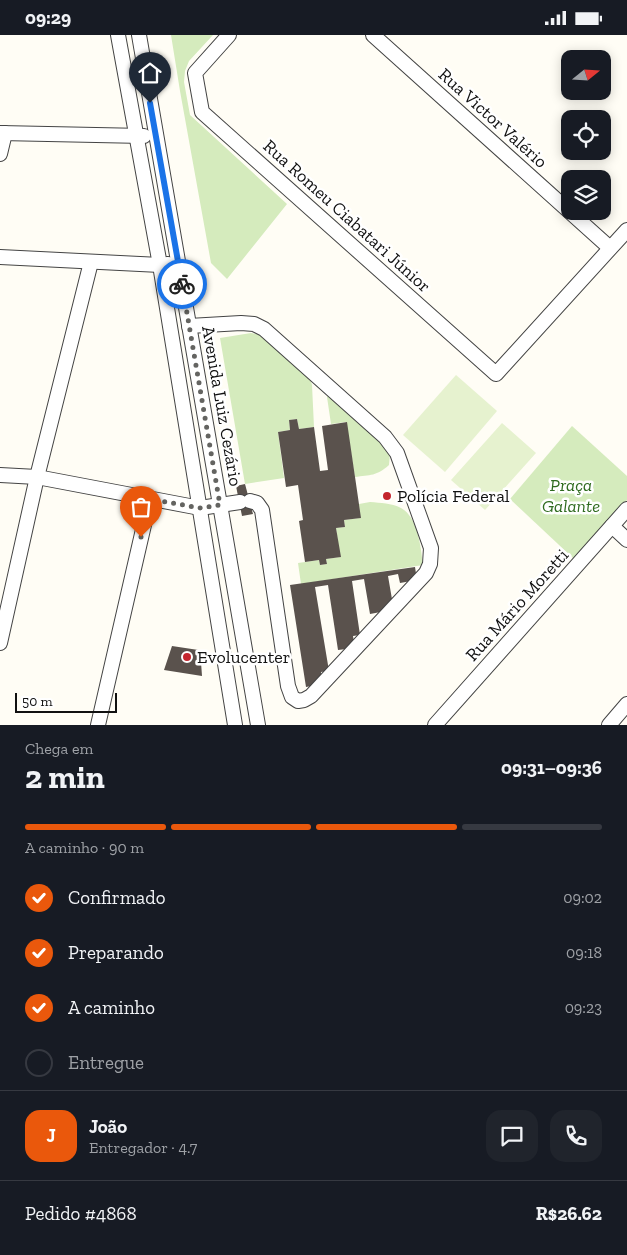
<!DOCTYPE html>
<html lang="pt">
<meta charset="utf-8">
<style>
:root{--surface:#171b24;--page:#20242c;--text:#f1f3f6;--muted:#9ea1a6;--line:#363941;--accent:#ea580c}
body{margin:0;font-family:"Zilla Slab",serif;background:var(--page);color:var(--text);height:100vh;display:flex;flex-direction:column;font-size:19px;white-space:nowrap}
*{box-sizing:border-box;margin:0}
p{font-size:16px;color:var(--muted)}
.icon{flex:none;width:28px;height:28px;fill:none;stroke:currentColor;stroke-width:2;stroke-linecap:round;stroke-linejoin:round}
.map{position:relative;height:690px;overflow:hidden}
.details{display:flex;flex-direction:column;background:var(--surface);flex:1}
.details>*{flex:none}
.needle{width:32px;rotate:72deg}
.buttons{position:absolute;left:561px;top:15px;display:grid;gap:10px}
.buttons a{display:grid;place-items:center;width:50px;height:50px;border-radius:10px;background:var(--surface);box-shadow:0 2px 12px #0003;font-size:25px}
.scale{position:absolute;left:15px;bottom:12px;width:102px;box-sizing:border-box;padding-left:5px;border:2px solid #111;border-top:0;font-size:14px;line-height:18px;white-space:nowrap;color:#111;-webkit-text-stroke:4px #fff;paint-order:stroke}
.pin{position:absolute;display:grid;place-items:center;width:42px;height:42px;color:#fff;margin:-51px -21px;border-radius:50% 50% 50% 0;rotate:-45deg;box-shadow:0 0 5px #0007}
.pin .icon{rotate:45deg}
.courier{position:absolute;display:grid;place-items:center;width:50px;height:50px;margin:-25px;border:4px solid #1a73e8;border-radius:50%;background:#fff;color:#222;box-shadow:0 1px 6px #0007}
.head em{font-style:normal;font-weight:800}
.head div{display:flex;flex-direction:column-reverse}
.head{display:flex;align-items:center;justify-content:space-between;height:85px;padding:0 25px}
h1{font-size:32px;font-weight:800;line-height:38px}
.bar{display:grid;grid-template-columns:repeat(4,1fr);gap:8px 5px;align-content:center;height:60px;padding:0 25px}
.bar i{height:6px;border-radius:4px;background:var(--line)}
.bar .current{background:var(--accent)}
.bar p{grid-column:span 4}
.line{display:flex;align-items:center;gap:12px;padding:0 25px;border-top:1px solid var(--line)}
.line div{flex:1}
.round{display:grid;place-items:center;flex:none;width:52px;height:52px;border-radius:15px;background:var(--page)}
ol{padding:0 25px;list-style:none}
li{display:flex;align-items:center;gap:15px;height:55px}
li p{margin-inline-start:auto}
li .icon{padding:5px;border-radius:50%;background:var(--accent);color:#fff;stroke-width:4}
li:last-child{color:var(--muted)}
li i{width:28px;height:28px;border:2px solid var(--line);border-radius:50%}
.status{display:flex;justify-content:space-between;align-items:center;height:35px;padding:0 25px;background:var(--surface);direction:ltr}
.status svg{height:14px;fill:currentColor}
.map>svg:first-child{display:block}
.green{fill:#d5ebbd}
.pitch{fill:#e6f2cf}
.building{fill:#5a524d}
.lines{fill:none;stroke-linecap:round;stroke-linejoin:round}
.minor-casing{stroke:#444;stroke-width:16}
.minor{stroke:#fff;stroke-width:14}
.done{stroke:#646461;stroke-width:5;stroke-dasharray:0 9}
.route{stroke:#1a73e8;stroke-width:6}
.poi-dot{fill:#c4262e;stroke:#fff;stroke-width:2}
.labels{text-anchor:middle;stroke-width:5;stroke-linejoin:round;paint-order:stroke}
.street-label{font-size:18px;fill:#111;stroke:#fff}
.park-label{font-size:18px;font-style:italic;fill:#2f6b1f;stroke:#fff}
.poi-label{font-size:18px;fill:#111;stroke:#fff;text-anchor:start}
</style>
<div class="status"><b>09:29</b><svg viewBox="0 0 49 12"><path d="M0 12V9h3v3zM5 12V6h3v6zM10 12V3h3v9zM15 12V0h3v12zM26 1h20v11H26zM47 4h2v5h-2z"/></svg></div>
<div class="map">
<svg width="627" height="690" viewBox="0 0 627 690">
<rect width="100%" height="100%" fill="#fffdf5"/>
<!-- green -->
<g class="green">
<path d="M171,0H213L189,26L185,36L184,47L190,80L287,169L227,244L211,228L180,56Z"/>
<path d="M251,298L262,300L310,343L312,350L314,392L299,394L297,384L289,385L290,395L278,397L284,443L245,449L220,303Z"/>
<path d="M329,359L388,410L390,419L389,430C377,441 370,440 355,442L346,387L331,389L327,362Z"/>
<path d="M572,391L627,441V465L574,524L510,464Z"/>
<path d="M370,467C381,468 391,468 401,473C418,482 421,513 423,530L301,549L298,528L319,525L320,530L327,529L326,524L340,522L336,493L345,492L344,485L360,483L359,469Z"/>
</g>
<!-- pitch -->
<g class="pitch">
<path d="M456,340L497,376L445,437L403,400Z"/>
<path d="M502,388L536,418L485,475L451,445Z"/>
</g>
<!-- building -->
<g class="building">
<path d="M297,384L299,394L314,392L320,436L328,435L322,391L347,387L361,483L344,485L345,492L336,493L341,522L326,524L327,529L320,530L319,525L305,527L299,486L303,485L298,450L286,452L278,397L290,395L289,385Z"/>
<path d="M245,449L253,479L242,481L236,451Z"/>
<path d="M415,532L417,545L400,548L398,539L388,541L393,570L386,576L370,579L364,544L352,546L360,600L353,601L355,613L338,615L328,550L315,552L329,636L321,637L323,649L306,652L290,550Z"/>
<path d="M172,611L205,616L206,627H201L202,641L164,635Z"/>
</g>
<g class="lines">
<defs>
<g id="minor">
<path d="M118,0L160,230L235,690"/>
<path d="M139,0L258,690"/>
<path d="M229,0L195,38L202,77L496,339L627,195"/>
<path d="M373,0L610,213"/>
<path d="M0,98L144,101"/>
<path d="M0,119L5,98"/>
<path d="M0,222L160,230L168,229"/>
<path d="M189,291L241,288L254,289L264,294L385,402L397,418L431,513L430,529L426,538L311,661L304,665L298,666L292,662L288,651L262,475L257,468L250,466"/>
<path d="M0,440L37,442L200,473L240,467"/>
<path d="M612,491L627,505"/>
<path d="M0,608L37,442L91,227"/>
<path d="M98,690L150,464"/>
<path d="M435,690L627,474"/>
<path d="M609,690L627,669"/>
</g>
</defs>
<!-- minor casing -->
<use href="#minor" class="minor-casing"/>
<!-- minor -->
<use href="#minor" class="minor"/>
</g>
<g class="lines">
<!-- done -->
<path class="done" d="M141,502L150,464L200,473L220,470L182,249"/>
<!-- route -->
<path class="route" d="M150,68L182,249"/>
</g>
<!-- markers -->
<g class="poi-dot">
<circle cx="387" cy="461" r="5"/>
<circle cx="187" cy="622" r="5"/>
</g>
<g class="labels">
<!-- street labels -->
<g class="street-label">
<text transform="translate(493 83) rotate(42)" y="6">Rua Victor Valério</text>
<text transform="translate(347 181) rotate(42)" y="6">Rua Romeu Ciabatari Júnior</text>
<text transform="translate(222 371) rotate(80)" y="6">Avenida Luiz Cezário</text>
<text transform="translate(517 570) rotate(-48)" y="6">Rua Mário Moretti</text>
</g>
<!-- park labels -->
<g class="park-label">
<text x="571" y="456">Praça<tspan x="571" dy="21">Galante</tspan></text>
</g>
<!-- poi labels -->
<g class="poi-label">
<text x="397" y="467">Polícia Federal</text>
<text x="197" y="628">Evolucenter</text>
</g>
</g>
</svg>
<div class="buttons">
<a><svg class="needle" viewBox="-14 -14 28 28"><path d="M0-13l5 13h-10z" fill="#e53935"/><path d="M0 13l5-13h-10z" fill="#9ea1a6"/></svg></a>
<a><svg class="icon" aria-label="locate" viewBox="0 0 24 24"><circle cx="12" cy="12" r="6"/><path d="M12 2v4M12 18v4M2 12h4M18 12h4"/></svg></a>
<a><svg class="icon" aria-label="layers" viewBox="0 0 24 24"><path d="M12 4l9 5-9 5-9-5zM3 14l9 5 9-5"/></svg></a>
</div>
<div class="scale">50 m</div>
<div class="pin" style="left:141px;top:502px;background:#ea580c"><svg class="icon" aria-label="bag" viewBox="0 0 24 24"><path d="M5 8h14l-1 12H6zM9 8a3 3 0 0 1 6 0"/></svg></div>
<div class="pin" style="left:150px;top:68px;background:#1f2937"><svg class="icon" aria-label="home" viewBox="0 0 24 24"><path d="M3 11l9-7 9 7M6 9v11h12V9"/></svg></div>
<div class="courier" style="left:182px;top:249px"><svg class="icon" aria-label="bike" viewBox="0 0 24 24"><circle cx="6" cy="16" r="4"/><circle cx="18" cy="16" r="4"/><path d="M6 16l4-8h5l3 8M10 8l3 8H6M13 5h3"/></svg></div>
</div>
<section class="details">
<div class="head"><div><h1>2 min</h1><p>Chega em</p></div><em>09:31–09:36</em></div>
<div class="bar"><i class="current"></i><i class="current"></i><i class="current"></i><i></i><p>A caminho · 90 m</p></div>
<ol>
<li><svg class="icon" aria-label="check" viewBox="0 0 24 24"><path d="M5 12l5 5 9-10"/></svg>Confirmado<p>09:02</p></li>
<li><svg class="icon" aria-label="check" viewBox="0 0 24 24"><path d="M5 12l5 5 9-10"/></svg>Preparando<p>09:18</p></li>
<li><svg class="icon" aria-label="check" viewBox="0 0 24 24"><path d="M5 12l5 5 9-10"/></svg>A caminho<p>09:23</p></li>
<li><i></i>Entregue</li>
</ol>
<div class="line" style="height:90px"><b class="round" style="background:var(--accent);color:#fff">J</b><div><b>João</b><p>Entregador · 4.7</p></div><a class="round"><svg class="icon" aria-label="chat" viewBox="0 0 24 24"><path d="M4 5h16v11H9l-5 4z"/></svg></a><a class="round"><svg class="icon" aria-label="phone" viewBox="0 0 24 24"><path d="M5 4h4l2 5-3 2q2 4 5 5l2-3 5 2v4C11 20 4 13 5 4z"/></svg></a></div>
<div class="line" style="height:65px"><div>Pedido #4868</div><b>R$26.62</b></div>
</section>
